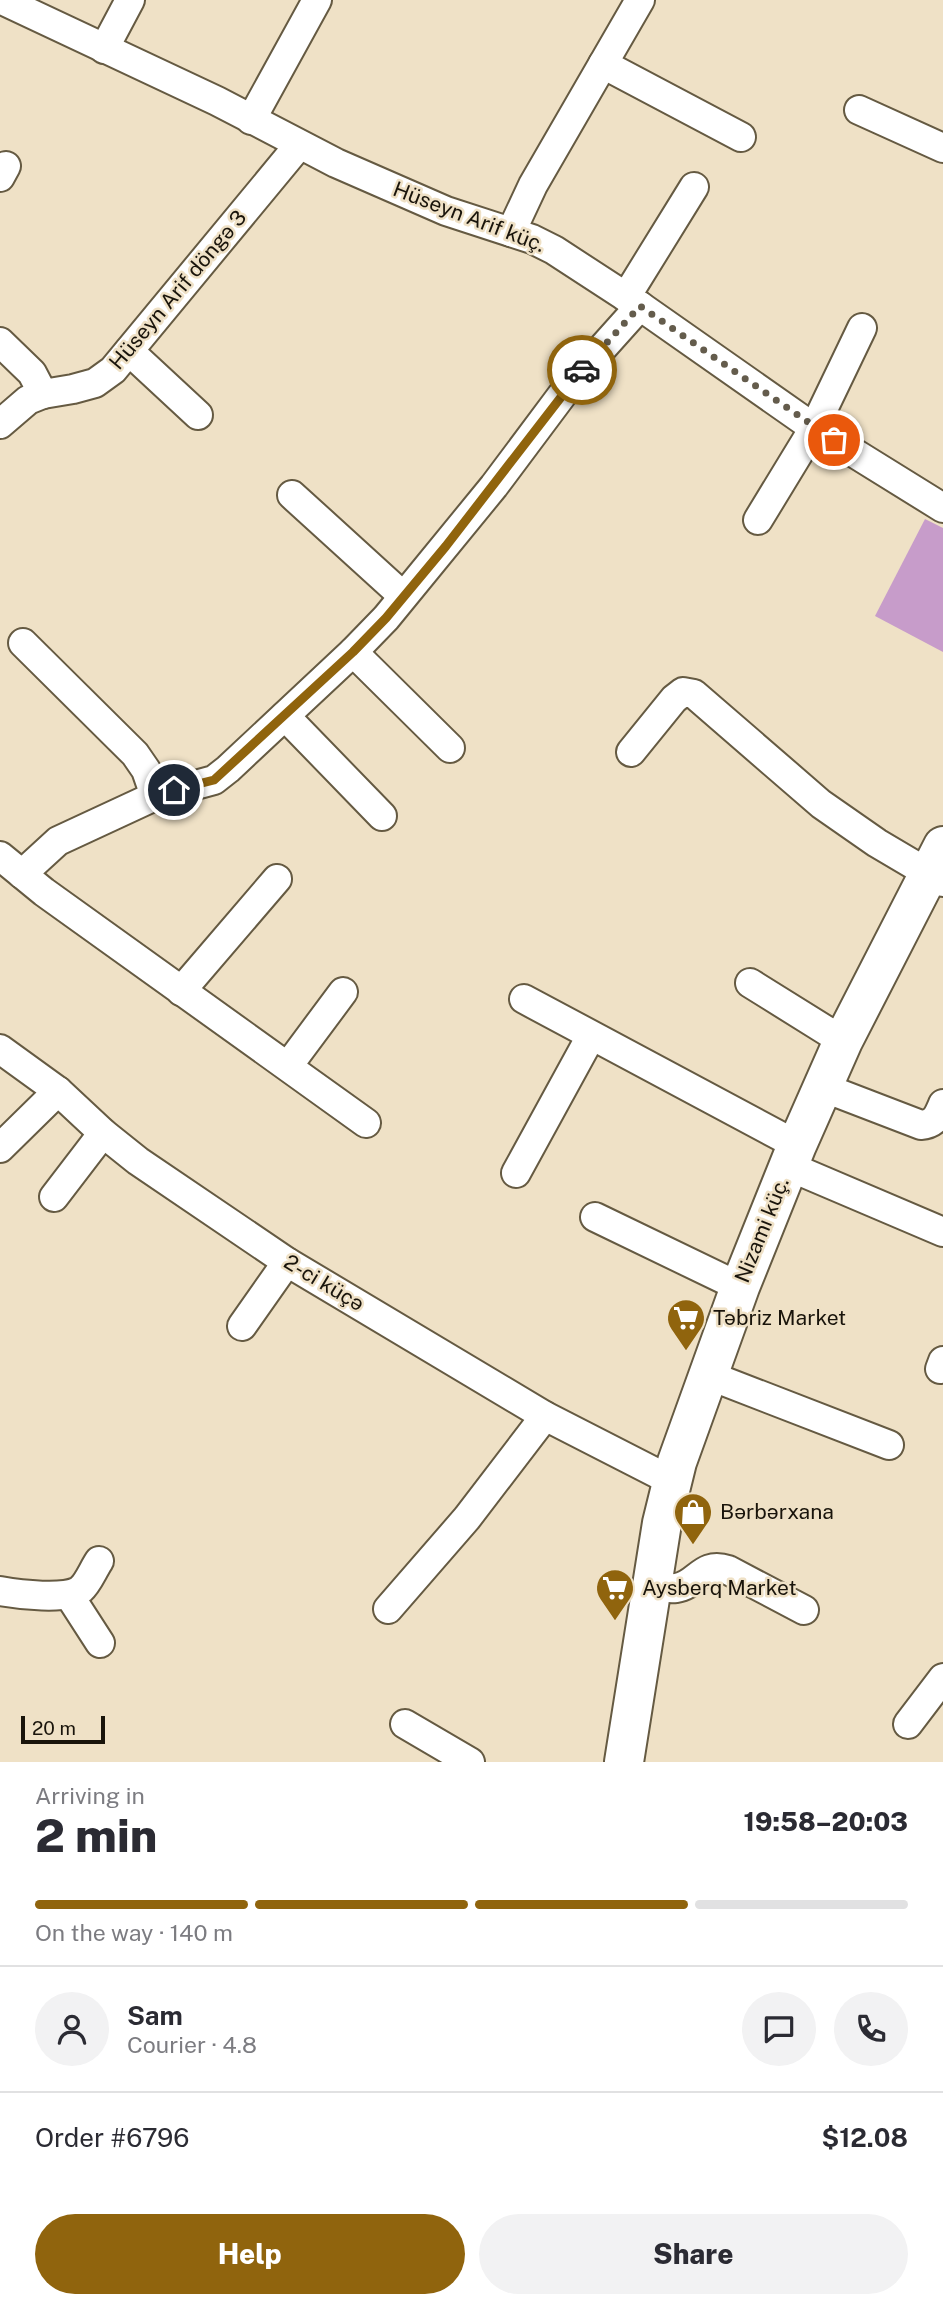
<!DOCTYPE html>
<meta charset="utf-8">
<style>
:root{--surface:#fff;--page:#f2f2f3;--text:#2b2b33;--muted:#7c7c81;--line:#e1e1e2;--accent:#90640d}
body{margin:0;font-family:"Public Sans",sans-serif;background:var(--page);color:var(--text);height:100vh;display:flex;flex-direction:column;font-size:26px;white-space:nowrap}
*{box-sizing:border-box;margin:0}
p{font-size:23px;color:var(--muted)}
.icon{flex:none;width:38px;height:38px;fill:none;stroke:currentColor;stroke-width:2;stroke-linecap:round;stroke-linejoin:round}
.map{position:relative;height:1762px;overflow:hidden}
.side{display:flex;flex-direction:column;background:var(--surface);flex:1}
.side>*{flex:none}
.scale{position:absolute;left:21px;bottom:18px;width:84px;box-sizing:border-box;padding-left:7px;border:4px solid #19140b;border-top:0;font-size:19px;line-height:24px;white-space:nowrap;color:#19140b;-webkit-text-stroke:5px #efe1c6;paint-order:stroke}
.pin{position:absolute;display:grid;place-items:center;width:60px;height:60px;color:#fff;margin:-30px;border:4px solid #fff;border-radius:50%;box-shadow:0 2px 7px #0007}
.courier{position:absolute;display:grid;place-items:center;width:70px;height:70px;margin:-35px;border:5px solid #90640d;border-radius:50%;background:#fff;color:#222;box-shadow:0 2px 9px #0007}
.headline em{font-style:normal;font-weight:800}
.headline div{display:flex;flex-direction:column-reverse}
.headline{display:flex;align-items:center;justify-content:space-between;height:119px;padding:0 35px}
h1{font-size:46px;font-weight:800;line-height:52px}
.bar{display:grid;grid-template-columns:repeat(4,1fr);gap:10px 7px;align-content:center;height:84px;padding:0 35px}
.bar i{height:9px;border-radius:5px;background:var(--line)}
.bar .current{background:var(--accent)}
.bar p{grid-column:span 4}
.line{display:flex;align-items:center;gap:18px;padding:0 35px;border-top:2px solid var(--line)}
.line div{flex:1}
.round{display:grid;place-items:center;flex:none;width:74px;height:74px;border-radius:37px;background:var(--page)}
.button{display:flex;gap:14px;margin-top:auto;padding:14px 35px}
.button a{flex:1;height:80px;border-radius:42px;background:var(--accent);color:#fff;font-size:28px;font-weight:800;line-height:80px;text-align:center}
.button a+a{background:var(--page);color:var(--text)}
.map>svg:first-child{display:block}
.building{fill:#c79cca}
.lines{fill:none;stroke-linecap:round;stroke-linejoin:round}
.street-casing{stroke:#655a42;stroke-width:32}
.secondary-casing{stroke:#655a42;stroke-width:42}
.street{stroke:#fff;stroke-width:28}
.secondary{stroke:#fff;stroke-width:38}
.done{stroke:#645c4c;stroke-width:7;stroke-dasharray:0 12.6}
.route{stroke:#90640d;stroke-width:9}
.labels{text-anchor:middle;stroke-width:5;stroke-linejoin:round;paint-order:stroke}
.street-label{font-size:21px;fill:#19140b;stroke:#efe1c6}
.poi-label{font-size:21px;fill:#19140b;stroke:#efe1c6;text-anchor:start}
</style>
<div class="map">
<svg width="943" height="1762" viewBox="0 0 943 1762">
<rect width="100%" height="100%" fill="#efe1c6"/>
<!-- building -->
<path class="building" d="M925,519L943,528V652L875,616Z"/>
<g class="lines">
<defs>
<g id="street">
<path d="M2,0L217,101L336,163L446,211L532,239L554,250L640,306L814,428L943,508"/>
<path d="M104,49L130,0"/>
<path d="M603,64L741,137"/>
<path d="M859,110L943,148"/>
<path d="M251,120L317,0"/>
<path d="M0,177L6,166"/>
<path d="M511,232L533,185L640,0"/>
<path d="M626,297L694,187"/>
<path d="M0,342L32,373L43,394"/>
<path d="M129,351L198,415"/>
<path d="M0,424L28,400L43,394L73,389L95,383L113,370L299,145"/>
<path d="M292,495L403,596"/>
<path d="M758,520L814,428L862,328"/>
<path d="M23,643L135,754L146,770L155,796"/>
<path d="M353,652L450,748"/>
<path d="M285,716L382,816"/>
<path d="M631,752L674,699L683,692L694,694L821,804L877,843L943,882"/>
<path d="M0,856L44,892L366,1123"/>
<path d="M22,874L58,841L155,796L214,780L228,769L353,652L386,618L494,486L571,383L640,306"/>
<path d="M750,983L843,1041"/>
<path d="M181,991L277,879"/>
<path d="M524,999L797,1145"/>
<path d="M0,1049L58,1091L103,1133L138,1161L287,1262L545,1416L672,1481"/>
<path d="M288,1066L343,992"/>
<path d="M822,1087L921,1125C935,1124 938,1116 943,1104"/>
<path d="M0,1148L58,1091"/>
<path d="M788,1166L943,1232"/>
<path d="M516,1173L591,1036"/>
<path d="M54,1197L103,1133"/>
<path d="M595,1217L740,1287"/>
<path d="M242,1326L287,1262"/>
<path d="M940,1369L943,1361"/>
<path d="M708,1375L889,1445"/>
<path d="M652,1586C659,1587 668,1589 676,1588C698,1585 701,1561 728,1570L804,1610"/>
<path d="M0,1591C17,1594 68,1601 81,1589C88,1583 93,1570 99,1561"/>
<path d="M69,1595L100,1643"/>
<path d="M388,1609L467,1518L545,1416"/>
<path d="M405,1724L470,1762"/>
<path d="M908,1724L943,1678"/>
</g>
<path id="secondary" d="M624,1762L662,1523L677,1462L740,1287L797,1145L843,1041L943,846"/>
</defs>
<!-- street casing -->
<use href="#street" class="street-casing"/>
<!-- secondary casing -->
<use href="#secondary" class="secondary-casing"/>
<!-- street -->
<use href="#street" class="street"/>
<!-- secondary -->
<use href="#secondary" class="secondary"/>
</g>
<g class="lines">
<!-- done -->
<path class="done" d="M582,370L640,306L834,440"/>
<!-- route -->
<path class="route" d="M174,790L214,780L353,652L386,618L446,546L582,370"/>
</g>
<!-- icons -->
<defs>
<symbol id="supermarket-pin" viewBox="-11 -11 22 30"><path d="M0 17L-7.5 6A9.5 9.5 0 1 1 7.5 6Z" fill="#90640d" stroke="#efe1c6"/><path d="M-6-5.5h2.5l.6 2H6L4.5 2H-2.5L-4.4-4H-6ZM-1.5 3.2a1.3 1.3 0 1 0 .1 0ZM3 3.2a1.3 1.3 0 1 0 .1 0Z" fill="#fff"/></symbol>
<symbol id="shop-pin" viewBox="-11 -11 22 30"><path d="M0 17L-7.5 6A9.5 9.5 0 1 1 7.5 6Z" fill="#90640d" stroke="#efe1c6"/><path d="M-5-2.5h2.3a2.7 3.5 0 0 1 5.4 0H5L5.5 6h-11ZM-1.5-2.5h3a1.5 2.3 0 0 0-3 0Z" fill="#fff"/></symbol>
</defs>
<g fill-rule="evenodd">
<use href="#supermarket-pin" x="664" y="1296" width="44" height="60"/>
<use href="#shop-pin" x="671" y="1490" width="44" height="60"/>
<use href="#supermarket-pin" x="593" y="1566" width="44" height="60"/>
</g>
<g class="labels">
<!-- street labels -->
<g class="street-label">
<text transform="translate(469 217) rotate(21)" y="7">Hüseyn Arif küç.</text>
<text transform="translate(178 290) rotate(-50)" y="7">Hüseyn Arif döngə 3</text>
<text transform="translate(762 1230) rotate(-68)" y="7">Nizami küç.</text>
<text transform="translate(324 1283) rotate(31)" y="7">2-ci küçə</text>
</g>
<!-- poi labels -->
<g class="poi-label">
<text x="713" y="1325">Təbriz Market</text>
<text x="720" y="1519">Bərbərxana</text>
<text x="642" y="1595">Aysberq Market</text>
</g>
</g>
</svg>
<div class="scale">20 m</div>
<div class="pin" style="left:834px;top:440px;background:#ea580c"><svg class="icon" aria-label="bag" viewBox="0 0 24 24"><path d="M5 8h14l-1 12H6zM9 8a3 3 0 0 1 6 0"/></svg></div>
<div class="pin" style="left:174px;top:790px;background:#1f2937"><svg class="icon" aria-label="home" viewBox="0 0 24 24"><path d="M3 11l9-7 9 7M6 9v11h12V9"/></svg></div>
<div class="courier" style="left:582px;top:370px"><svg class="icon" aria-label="car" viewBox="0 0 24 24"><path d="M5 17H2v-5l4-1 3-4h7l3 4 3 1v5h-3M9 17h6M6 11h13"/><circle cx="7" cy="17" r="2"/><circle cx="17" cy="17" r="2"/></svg></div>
</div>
<section class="side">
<div class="headline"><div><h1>2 min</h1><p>Arriving in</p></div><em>19:58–20:03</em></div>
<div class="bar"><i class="current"></i><i class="current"></i><i class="current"></i><i></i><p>On the way · 140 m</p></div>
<div class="line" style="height:126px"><a class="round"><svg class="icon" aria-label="person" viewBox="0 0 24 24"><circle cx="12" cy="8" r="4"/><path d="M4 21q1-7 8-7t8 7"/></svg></a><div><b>Sam</b><p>Courier · 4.8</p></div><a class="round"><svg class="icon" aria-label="chat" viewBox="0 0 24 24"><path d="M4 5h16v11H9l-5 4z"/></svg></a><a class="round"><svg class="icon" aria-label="phone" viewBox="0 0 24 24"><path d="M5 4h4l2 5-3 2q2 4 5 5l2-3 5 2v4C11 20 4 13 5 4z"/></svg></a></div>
<div class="line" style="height:91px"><div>Order #6796</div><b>$12.08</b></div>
<div class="button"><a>Help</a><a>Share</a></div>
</section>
